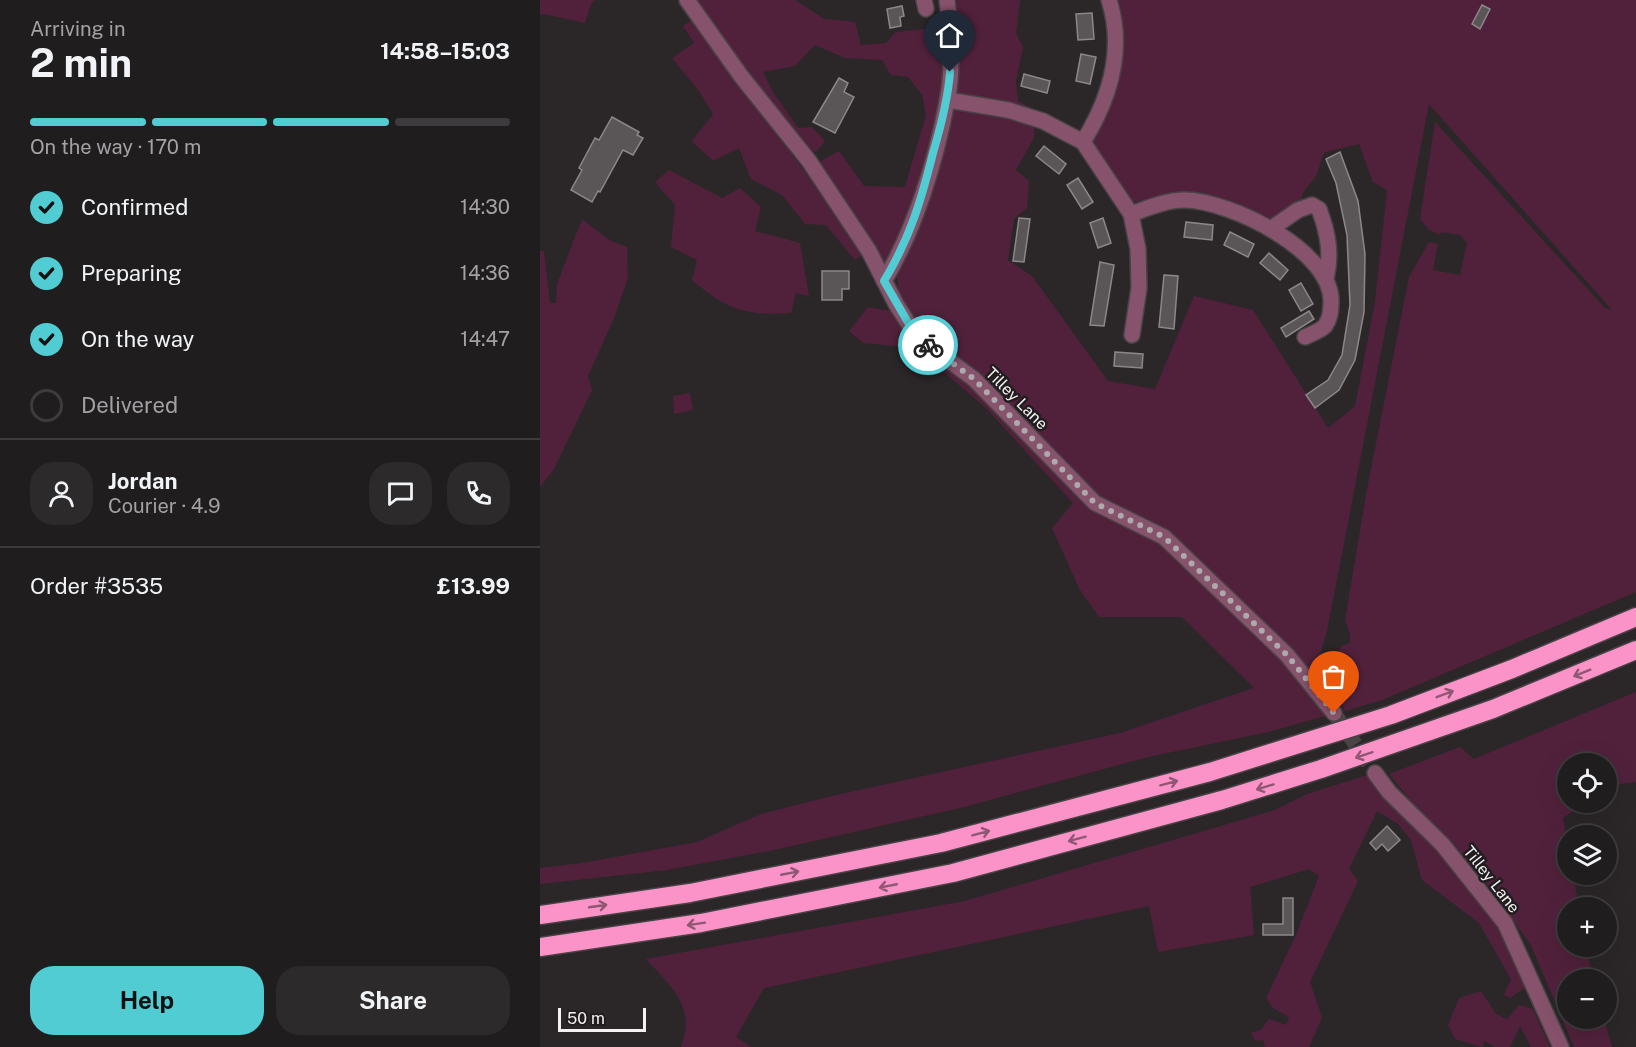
<!DOCTYPE html>
<meta charset="utf-8">
<style>
:root{--surface:#201d1f;--page:#2d2a2c;--text:#f1f3f6;--muted:#a2a2a4;--line:#3d3b3d;--accent:#51ccd2}
body{margin:0;font-family:"Public Sans",sans-serif;background:var(--page);color:var(--text);height:100vh;display:flex;flex-direction:column;font-size:22px;white-space:nowrap}
*{box-sizing:border-box;margin:0}
p{font-size:20px;color:var(--muted)}
.icon{flex:none;width:33px;height:33px;fill:none;stroke:currentColor;stroke-width:2;stroke-linecap:round;stroke-linejoin:round}
.map{position:relative;flex:1;overflow:hidden}
.panel{display:flex;flex-direction:column;background:var(--surface);width:540px}
.panel>*{flex:none}
.tools{position:absolute;left:1017px;top:753px;display:grid;gap:12px}
.tools a{display:grid;place-items:center;width:60px;height:60px;border-radius:50%;background:var(--surface);box-shadow:0 6px 24px #0002,0 0 0 2px var(--line);font-size:30px}
.scale{position:absolute;left:18px;bottom:15px;width:88px;box-sizing:border-box;padding-left:6px;border:3px solid #f3f1f2;border-top:0;font-size:16px;line-height:21px;white-space:nowrap;color:#f3f1f2;-webkit-text-stroke:4px #211d1f;paint-order:stroke}
.pin{position:absolute;display:grid;place-items:center;width:51px;height:51px;color:#fff;margin:-62px -26px;border-radius:50% 50% 50% 0;rotate:-45deg;box-shadow:0 0 6px #0007}
.pin .icon{rotate:45deg}
.courier{position:absolute;display:grid;place-items:center;width:60px;height:60px;margin:-30px;border:4px solid #51ccd2;border-radius:50%;background:#fff;color:#222;box-shadow:0 2px 8px #0007}
.head em{font-style:normal;font-weight:700}
.head div{display:flex;flex-direction:column-reverse}
.head{display:flex;align-items:center;justify-content:space-between;height:102px;padding:0 30px}
h1{font-size:39px;font-weight:700;line-height:45px}
.bar{display:grid;grid-template-columns:repeat(4,1fr);gap:9px 6px;align-content:center;height:72px;padding:0 30px}
.bar i{height:8px;border-radius:4px;background:var(--line)}
.bar .active{background:var(--accent)}
.bar p{grid-column:span 4}
.line{display:flex;align-items:center;gap:15px;padding:0 30px;border-top:2px solid var(--line)}
.line div{flex:1}
.round{display:grid;place-items:center;flex:none;width:63px;height:63px;border-radius:24px;background:var(--page)}
ol{padding:0 30px;list-style:none}
li{display:flex;align-items:center;gap:18px;height:66px}
li p{margin-inline-start:auto}
li .icon{padding:6px;border-radius:50%;background:var(--accent);color:#111;stroke-width:4}
li:last-child{color:var(--muted)}
li i{width:33px;height:33px;border:3px solid var(--line);border-radius:50%}
.primary-button{display:flex;gap:12px;margin-top:auto;padding:12px 30px}
.primary-button a{flex:1;height:69px;border-radius:24px;background:var(--accent);color:#111;font-size:24px;font-weight:700;line-height:69px;text-align:center}
.primary-button a+a{background:var(--page);color:var(--text)}
main{display:flex;flex:1;min-height:0}
.map>svg:first-child{display:block}
.green{fill:#51213b}
.building{fill:#5a5557;stroke:#8c8789;stroke-width:1.5}
.lines{fill:none;stroke-linecap:round;stroke-linejoin:round}
.minor-tunnel{stroke:#494547;stroke-width:15;stroke-dasharray:15 8;stroke-linecap:butt}
.minor-casing{stroke:#474345;stroke-width:18}
.highway-casing{stroke:#474345;stroke-width:21}
.minor{stroke:#87526c;stroke-width:15}
.highway{stroke:#fc93c8;stroke-width:18}
.oneway{stroke:#8e5874}
.done{stroke:#adaaac;stroke-width:6;stroke-dasharray:0 10.8}
.route{stroke:#51ccd2;stroke-width:8}
.labels{text-anchor:middle;stroke-width:5;stroke-linejoin:round;paint-order:stroke}
.street-label{font-size:16px;fill:#f3f1f2;stroke:#211d1f}
</style>
<main>
<section class="panel">
<div class="head"><div><h1>2 min</h1><p>Arriving in</p></div><em>14:58–15:03</em></div>
<div class="bar"><i class="active"></i><i class="active"></i><i class="active"></i><i></i><p>On the way · 170 m</p></div>
<ol>
<li><svg class="icon" aria-label="check" viewBox="0 0 24 24"><path d="M5 12l5 5 9-10"/></svg>Confirmed<p>14:30</p></li>
<li><svg class="icon" aria-label="check" viewBox="0 0 24 24"><path d="M5 12l5 5 9-10"/></svg>Preparing<p>14:36</p></li>
<li><svg class="icon" aria-label="check" viewBox="0 0 24 24"><path d="M5 12l5 5 9-10"/></svg>On the way<p>14:47</p></li>
<li><i></i>Delivered</li>
</ol>
<div class="line" style="height:108px"><a class="round"><svg class="icon" aria-label="person" viewBox="0 0 24 24"><circle cx="12" cy="8" r="4"/><path d="M4 21q1-7 8-7t8 7"/></svg></a><div><b>Jordan</b><p>Courier · 4.9</p></div><a class="round"><svg class="icon" aria-label="chat" viewBox="0 0 24 24"><path d="M4 5h16v11H9l-5 4z"/></svg></a><a class="round"><svg class="icon" aria-label="phone" viewBox="0 0 24 24"><path d="M5 4h4l2 5-3 2q2 4 5 5l2-3 5 2v4C11 20 4 13 5 4z"/></svg></a></div>
<div class="line" style="height:78px"><div>Order #3535</div><b>£13.99</b></div>
<div class="primary-button"><a>Help</a><a>Share</a></div>
</section>
<div class="map">
<svg width="1096" height="1047" viewBox="0 0 1096 1047">
<rect width="100%" height="100%" fill="#2b2729"/>
<!-- green -->
<g class="green">
<path d="M0,0H55L51,4L45,23L4,14L0,15Z"/>
<path d="M155,0H255L284,19L315,22L321,45L346,43L356,32L402,27L407,69L406,120L413,116L418,65L417,0H480L476,33L483,47L476,82L478,101L495,110L494,138L476,170L489,181L487,208L474,219L468,260L492,276L568,381L615,389L654,296L713,310L788,428L815,406L835,302L847,190L833,182L819,144L785,152C780,160 780,168 776,176C769,186 763,188 761,201L732,221C704,208 673,191 642,193C625,194 607,205 591,201L551,145C569,90 597,63 578,0H1096V592L842,700L805,711L790,675L801,646L810,643V633L805,620L827,489L869,277L889,242L898,244L893,270L920,275L927,243L920,235L901,232L900,235L889,230L880,219L895,122L1065,308L1072,310L889,104L787,631L777,664L758,677L788,715L728,732L608,757L424,807L234,850L127,870L0,884V868L42,863L157,842L221,814L292,796L580,733L714,688L642,617H559L540,590L512,528L533,503L447,409L376,348L323,343L309,331L328,307L350,311L360,304L357,276L362,264L340,263L279,162L299,151L324,186L365,187L386,115L382,95L368,77L351,75L342,60L305,58L275,45L255,66L223,72L233,92L258,128L272,127L285,141L276,152L265,148L196,59Z"/>
<path d="M151,21L274,184L323,255L315,260L286,225L265,224L242,195L211,179L199,148L173,161L152,141L173,114L159,91L132,58L154,43L143,26Z"/>
<path d="M129,170L182,198L200,188L221,207L215,231L260,243L269,296L256,293L251,313C206,316 187,310 152,280L157,260L131,247L135,205L115,182Z"/>
<path d="M42,219L69,240L87,247L88,278L74,318L48,376L52,390L14,469L0,487V251H4L10,303H16L17,284Z"/>
<path d="M150,393L153,410L134,414L133,396Z"/>
<path d="M1096,692V782L1070,785L1067,788L1066,764H1028V802L1045,803L1023,818L1027,844L1028,874L1033,875L1039,907L1028,908V946L1045,947L1054,979L1028,980V1018L1064,1019L1072,1047H1034L991,945L945,881L885,818L849,774L920,747L934,759Z"/>
<path d="M828,775L904,857L961,926L988,985L970,998L964,995L971,979L939,923L882,880L871,840L858,824L837,811L809,869L818,881L770,982L782,1018L769,1047H725L723,1040L715,1041L711,1033L721,1030L729,1019L746,1025L749,1017L733,1008L726,998L756,935L779,876L769,869L710,887L714,935L618,952L609,906L224,988L196,1037L211,1047H141C157,1007 131,987 106,959L425,901L735,810L767,794Z"/>
<path d="M941,991L956,1014L967,1019L979,1005L993,1009L1010,1047H991L980,1026L970,1047H955L945,1041L942,1047L915,1039L908,1025L919,998Z"/>
</g>
<!-- building -->
<g class="building">
<path d="M942,5L950,9L940,29L932,24Z"/>
<path d="M362,6L364,16L360,17L361,26L350,28L347,9Z"/>
<path d="M552,13L554,39L538,40L536,14Z"/>
<path d="M541,54L556,57L550,84L536,81Z"/>
<path d="M484,74L510,81L507,93L481,86Z"/>
<path d="M299,78L308,83L304,92L314,97L295,133L273,122Z"/>
<path d="M72,117L99,132L97,135L103,138L93,155L83,150L60,192L58,191L52,202L31,190L42,170L39,168L55,138L59,140Z"/>
<path d="M504,146L526,164L519,174L496,156Z"/>
<path d="M800,152L818,201L825,254L824,312L815,360L799,390L775,408L766,395L788,380L802,355L810,305L807,235L796,183L786,159Z"/>
<path d="M538,178L553,202L542,209L527,185Z"/>
<path d="M479,218L490,219L484,262L473,261Z"/>
<path d="M563,218L571,243L558,248L550,223Z"/>
<path d="M646,222L673,225L672,240L644,237Z"/>
<path d="M690,232L714,244L708,257L684,245Z"/>
<path d="M729,253L748,270L740,280L720,263Z"/>
<path d="M560,262L574,265L564,326L550,325Z"/>
<path d="M282,271H309V289H302V300H282Z"/>
<path d="M624,275L638,276L634,329L619,327Z"/>
<path d="M761,283L773,304L761,311L749,290Z"/>
<path d="M769,311L774,319L746,337L741,328Z"/>
<path d="M575,352L603,354L602,368L574,366Z"/>
<path d="M847,826L860,840L848,851L842,844L836,850L830,843Z"/>
<path d="M743,898H753V935H723V924H743Z"/>
</g>
<g class="lines">
<!-- minor-tunnel -->
<path class="minor-tunnel" d="M794,713L835,773"/>
<defs>
<g id="minor">
<path d="M147,0L201,76L269,161L329,251L356,304L377,337L434,379L555,503L624,537L747,655L794,713"/>
<path d="M384,0L386,9"/>
<path d="M408,100L468,110L503,121L543,142L591,214L598,249L599,288L592,335"/>
<path d="M543,142C569,100 585,50 569,0"/>
<path d="M591,214C608,208 627,200 644,200C690,200 795,252 791,304C791,312 790,319 785,326C780,331 771,334 765,337"/>
<path d="M732,228L758,210L772,205L779,209C788,233 792,254 786,279"/>
<path d="M344,281C375,229 396,161 407,101C414,69 411,32 407,0"/>
<path d="M835,773L849,792L902,844L965,923L1021,1047"/>
</g>
<g id="highway">
<path d="M0,915L150,893L401,843L670,772L851,715L972,669L1096,617"/>
<path d="M0,947L161,923L413,873L682,800L781,769L953,709L1096,650"/>
</g>
</defs>
<!-- minor casing -->
<use href="#minor" class="minor-casing"/>
<!-- highway casing -->
<use href="#highway" class="highway-casing"/>
<!-- minor -->
<use href="#minor" class="minor"/>
<!-- highway -->
<use href="#highway" class="highway"/>
</g>
<!-- one-way arrows -->
<defs><path id="oneway-shaft" d="M-6 0H5M1.5-3L5.5 0L1.5 3" fill="none" stroke-width="1.6" stroke-linecap="round" stroke-linejoin="round" transform="scale(1.5)"/></defs>
<g class="oneway">
<use href="#oneway-shaft" transform="translate(1042 673) rotate(158)"/>
<use href="#oneway-shaft" transform="translate(905 694) rotate(-21)"/>
<use href="#oneway-shaft" transform="translate(824 755) rotate(162)"/>
<use href="#oneway-shaft" transform="translate(629 783) rotate(-15)"/>
<use href="#oneway-shaft" transform="translate(725 787) rotate(163)"/>
<use href="#oneway-shaft" transform="translate(441 833) rotate(-15)"/>
<use href="#oneway-shaft" transform="translate(537 839) rotate(165)"/>
<use href="#oneway-shaft" transform="translate(250 873) rotate(-11)"/>
<use href="#oneway-shaft" transform="translate(348 886) rotate(169)"/>
<use href="#oneway-shaft" transform="translate(58 906) rotate(-8)"/>
<use href="#oneway-shaft" transform="translate(156 924) rotate(171)"/>
</g>
<g class="lines">
<!-- done -->
<path class="done" d="M388,345L434,379L555,503L624,537L747,655L794,713"/>
<!-- route -->
<path class="route" d="M388,345L377,338L344,281C370,238 381,201 393,153C401,126 408,100 410,72"/>
</g>
<g class="labels">
<!-- street labels -->
<g class="street-label">
<text transform="translate(477 398) rotate(45)" y="6">Tilley Lane</text>
<text transform="translate(952 879) rotate(52)" y="6">Tilley Lane</text>
</g>
</g>
</svg>
<div class="tools">
<a><svg class="icon" aria-label="locate" viewBox="0 0 24 24"><circle cx="12" cy="12" r="6"/><path d="M12 2v4M12 18v4M2 12h4M18 12h4"/></svg></a>
<a><svg class="icon" aria-label="layers" viewBox="0 0 24 24"><path d="M12 4l9 5-9 5-9-5zM3 14l9 5 9-5"/></svg></a>
<a>+</a>
<a>−</a>
</div>
<div class="scale">50 m</div>
<div class="pin" style="left:794px;top:713px;background:#ea580c"><svg class="icon" aria-label="bag" viewBox="0 0 24 24"><path d="M5 8h14l-1 12H6zM9 8a3 3 0 0 1 6 0"/></svg></div>
<div class="pin" style="left:410px;top:72px;background:#1f2937"><svg class="icon" aria-label="home" viewBox="0 0 24 24"><path d="M3 11l9-7 9 7M6 9v11h12V9"/></svg></div>
<div class="courier" style="left:388px;top:345px"><svg class="icon" aria-label="bike" viewBox="0 0 24 24"><circle cx="6" cy="16" r="4"/><circle cx="18" cy="16" r="4"/><path d="M6 16l4-8h5l3 8M10 8l3 8H6M13 5h3"/></svg></div>
</div>
</main>
